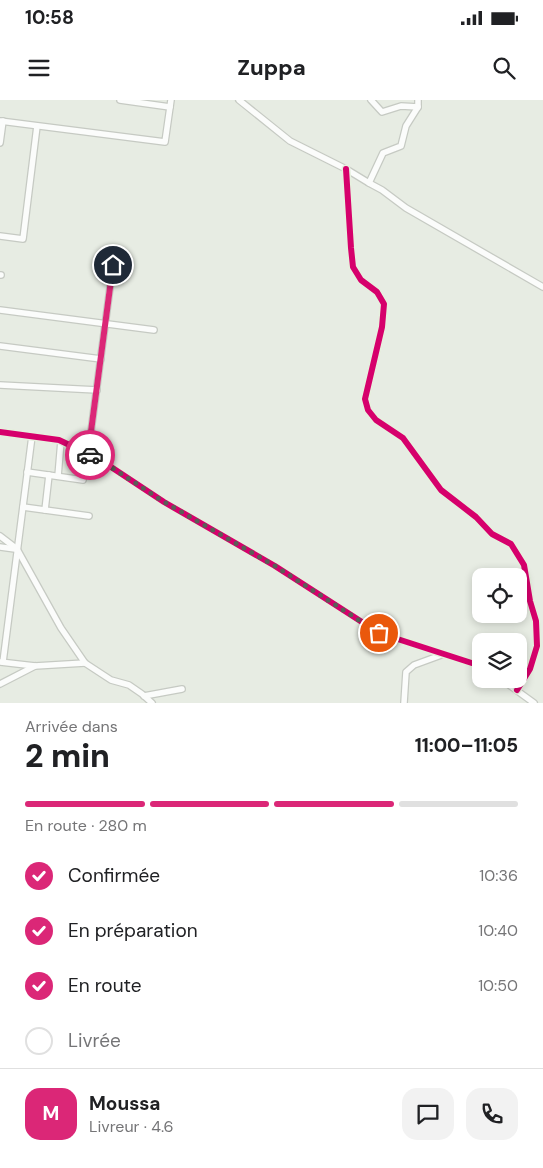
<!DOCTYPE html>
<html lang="fr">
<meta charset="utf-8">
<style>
:root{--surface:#fff;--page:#f2f2f2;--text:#202124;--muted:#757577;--line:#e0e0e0;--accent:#db2777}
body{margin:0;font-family:"DM Sans",sans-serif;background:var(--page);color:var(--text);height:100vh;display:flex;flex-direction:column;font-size:19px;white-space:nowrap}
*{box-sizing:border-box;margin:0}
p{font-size:16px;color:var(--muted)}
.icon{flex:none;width:28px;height:28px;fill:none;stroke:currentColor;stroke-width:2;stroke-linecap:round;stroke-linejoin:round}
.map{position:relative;height:603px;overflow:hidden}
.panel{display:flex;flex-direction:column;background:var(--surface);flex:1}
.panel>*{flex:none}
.tools{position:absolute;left:472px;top:468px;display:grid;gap:10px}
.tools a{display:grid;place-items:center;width:55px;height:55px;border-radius:10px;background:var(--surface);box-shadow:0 2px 8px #0003;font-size:25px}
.pin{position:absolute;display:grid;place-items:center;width:42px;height:42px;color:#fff;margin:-21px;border:2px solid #fff;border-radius:50%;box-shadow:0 1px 5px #0007}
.courier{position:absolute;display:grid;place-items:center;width:50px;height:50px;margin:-25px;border:4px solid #db2777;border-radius:50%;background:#fff;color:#222;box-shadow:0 1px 6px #0007}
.head em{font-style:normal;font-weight:800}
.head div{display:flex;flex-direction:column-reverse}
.head{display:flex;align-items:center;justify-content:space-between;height:85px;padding:0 25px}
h1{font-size:32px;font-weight:800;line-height:38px}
.bar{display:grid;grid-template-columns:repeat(4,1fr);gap:8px 5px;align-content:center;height:60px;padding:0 25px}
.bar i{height:6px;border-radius:4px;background:var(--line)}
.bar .selected{background:var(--accent)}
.bar p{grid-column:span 4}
.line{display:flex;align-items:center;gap:12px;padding:0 25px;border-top:1px solid var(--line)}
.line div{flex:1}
.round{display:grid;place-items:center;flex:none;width:52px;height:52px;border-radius:15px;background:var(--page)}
ol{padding:0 25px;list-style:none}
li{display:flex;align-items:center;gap:15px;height:55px}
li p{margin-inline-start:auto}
li .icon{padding:5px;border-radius:50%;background:var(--accent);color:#fff;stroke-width:4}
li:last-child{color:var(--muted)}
li i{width:28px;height:28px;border:2px solid var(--line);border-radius:50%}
.status{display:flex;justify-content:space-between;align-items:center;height:35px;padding:0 25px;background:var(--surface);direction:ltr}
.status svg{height:14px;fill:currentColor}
header{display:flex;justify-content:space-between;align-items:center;height:65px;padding:0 25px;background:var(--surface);font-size:22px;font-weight:800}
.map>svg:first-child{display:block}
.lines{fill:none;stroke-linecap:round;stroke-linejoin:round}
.minor-casing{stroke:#c6cac3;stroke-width:8}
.minor{stroke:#fbfcfb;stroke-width:5.5}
.cycleway-casing{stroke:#e7f0df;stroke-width:9}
.cycleway{stroke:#d6006c;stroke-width:6}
.done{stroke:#5a5e57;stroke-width:5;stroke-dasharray:0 9}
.route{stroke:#db2777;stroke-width:6}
</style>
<div class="status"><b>10:58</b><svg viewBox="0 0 49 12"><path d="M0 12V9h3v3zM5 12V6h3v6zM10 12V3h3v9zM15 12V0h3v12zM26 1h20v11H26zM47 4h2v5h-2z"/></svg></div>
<header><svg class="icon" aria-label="menu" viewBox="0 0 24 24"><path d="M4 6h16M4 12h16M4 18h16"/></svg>Zuppa<svg class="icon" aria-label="search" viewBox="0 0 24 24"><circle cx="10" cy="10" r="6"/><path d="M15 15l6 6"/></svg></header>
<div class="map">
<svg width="543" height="603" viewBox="0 0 543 603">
<rect width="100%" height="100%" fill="#e7ece3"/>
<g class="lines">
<defs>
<g id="minor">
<path d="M120,0L170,7"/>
<path d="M239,0L290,41L346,69L369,83L382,90L406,108L543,187"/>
<path d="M371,0L382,12L401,6L418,7"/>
<path d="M0,21L165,42L171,0"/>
<path d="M0,43L3,21"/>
<path d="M346,69L351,148L353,167L361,180L377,192L384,204L382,227L365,299L368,310L376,320L403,338L441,390L476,417L492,434L511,444L524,465L530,501L536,521L537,546L530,569L517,590"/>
<path d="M369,83L383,53L401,46L406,26L418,7V0"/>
<path d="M0,136L23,139L37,26"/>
<path d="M0,175H1"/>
<path d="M0,210L154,230"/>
<path d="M0,246L101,259"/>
<path d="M0,285L97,290"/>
<path d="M0,332L59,340L99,359L164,402L275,466L379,533L481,566"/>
<path d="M88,354L113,165"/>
<path d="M27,372L83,380"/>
<path d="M58,376L61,341"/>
<path d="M23,407L89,416"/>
<path d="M45,410L49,375"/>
<path d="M0,436L17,449L61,528L85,563L111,580L129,585L142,594L152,603"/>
<path d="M0,447L15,449"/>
<path d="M0,562L35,566L85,563"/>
<path d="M3,562L32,336"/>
<path d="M501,579L534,603"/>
<path d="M0,584L35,566"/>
<path d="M144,596L182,589"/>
<path d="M404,603L406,572L414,565L444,554"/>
</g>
</defs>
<!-- minor casing -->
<use href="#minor" class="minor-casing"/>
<!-- minor -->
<use href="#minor" class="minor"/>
<defs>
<g id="cycleway">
<path d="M346,69L351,148L353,167L361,180L377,192L384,204L382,227L365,299L368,310L376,320L403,338L441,390L476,417L492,434L511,444L524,465L530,501L536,521L537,546L530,569L517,590"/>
<path d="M0,332L59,340L99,359L164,402L275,466L379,533L481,566"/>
</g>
</defs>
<!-- cycleway casing -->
<use href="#cycleway" class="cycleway-casing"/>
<!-- cycleway -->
<use href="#cycleway" class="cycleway"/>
</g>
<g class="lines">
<!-- done -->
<path class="done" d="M90,355L99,359L164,402L275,466L379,533"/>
<!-- route -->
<path class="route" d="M90,355L88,354L113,165"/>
</g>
</svg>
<div class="tools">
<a><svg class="icon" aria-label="locate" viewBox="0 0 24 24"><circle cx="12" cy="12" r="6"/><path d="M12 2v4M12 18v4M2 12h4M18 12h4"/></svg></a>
<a><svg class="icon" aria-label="layers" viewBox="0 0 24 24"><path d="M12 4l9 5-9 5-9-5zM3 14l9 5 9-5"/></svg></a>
</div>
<div class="pin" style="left:379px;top:533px;background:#ea580c"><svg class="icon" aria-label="bag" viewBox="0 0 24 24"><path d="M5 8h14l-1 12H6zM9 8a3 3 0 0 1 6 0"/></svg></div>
<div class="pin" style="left:113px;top:165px;background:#1f2937"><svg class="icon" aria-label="home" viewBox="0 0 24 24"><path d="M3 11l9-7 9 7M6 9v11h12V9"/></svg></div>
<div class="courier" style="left:90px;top:355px"><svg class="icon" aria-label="car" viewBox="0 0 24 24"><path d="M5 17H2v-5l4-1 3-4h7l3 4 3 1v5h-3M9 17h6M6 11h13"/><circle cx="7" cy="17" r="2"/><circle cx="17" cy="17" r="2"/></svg></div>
</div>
<section class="panel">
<div class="head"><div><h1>2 min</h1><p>Arrivée dans</p></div><em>11:00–11:05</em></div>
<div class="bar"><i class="selected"></i><i class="selected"></i><i class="selected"></i><i></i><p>En route · 280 m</p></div>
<ol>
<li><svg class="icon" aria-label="check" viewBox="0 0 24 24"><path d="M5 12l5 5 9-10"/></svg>Confirmée<p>10:36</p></li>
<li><svg class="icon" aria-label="check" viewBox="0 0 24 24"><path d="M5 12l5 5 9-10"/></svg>En préparation<p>10:40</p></li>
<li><svg class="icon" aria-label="check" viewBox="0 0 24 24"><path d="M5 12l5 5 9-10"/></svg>En route<p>10:50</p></li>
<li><i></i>Livrée</li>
</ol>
<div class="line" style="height:90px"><b class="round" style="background:var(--accent);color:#fff">M</b><div><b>Moussa</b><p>Livreur · 4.6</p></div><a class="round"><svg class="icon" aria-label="chat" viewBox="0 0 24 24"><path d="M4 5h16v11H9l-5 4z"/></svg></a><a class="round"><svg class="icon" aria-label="phone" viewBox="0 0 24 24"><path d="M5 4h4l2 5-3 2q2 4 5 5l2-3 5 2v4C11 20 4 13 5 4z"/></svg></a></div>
</section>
